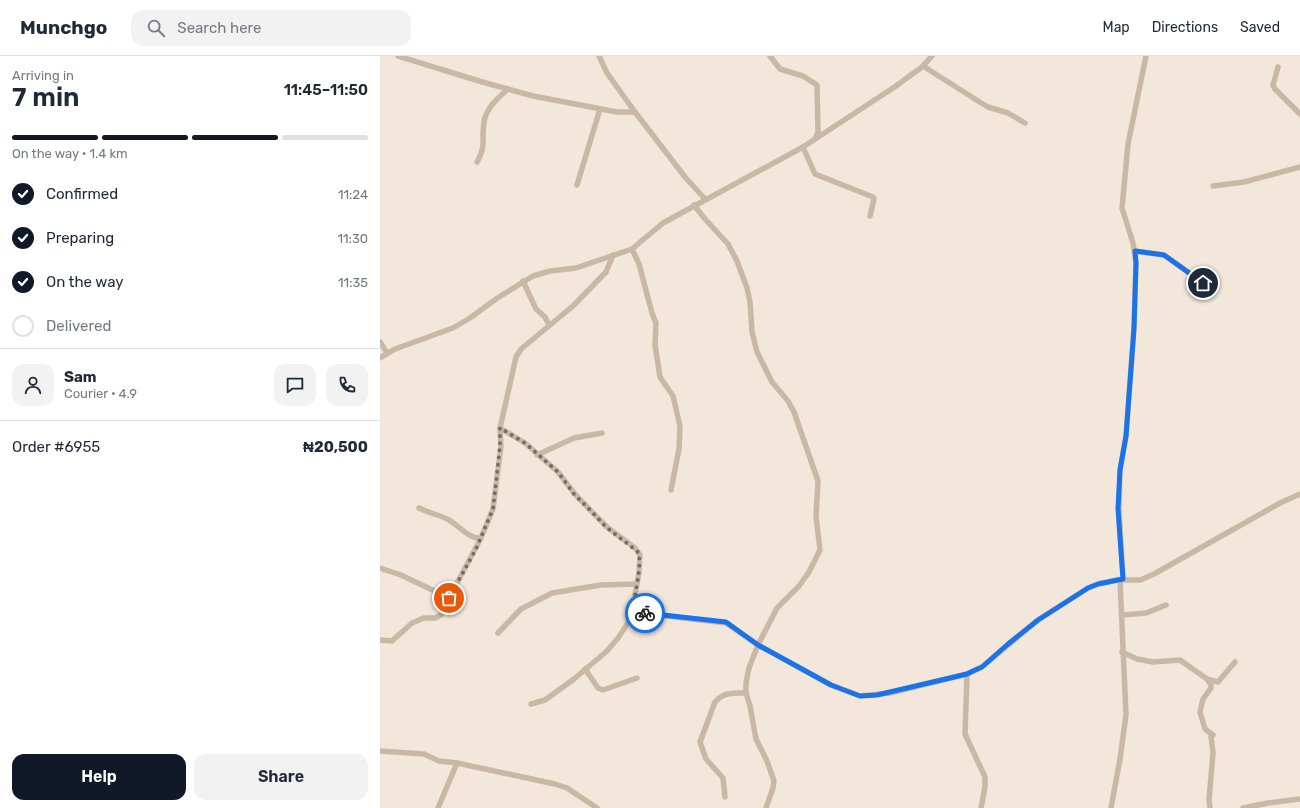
<!DOCTYPE html>
<meta charset="utf-8">
<style>
:root{--surface:#fff;--page:#f2f2f3;--text:#1f2937;--muted:#747a83;--line:#e0e1e3;--accent:#111827}
body{margin:0;font-family:Rubik,sans-serif;background:var(--page);color:var(--text);height:100vh;display:flex;flex-direction:column;font-size:15px;white-space:nowrap}
*{box-sizing:border-box;margin:0}
p{font-size:13px;color:var(--muted)}
.icon{flex:none;width:22px;height:22px;fill:none;stroke:currentColor;stroke-width:2;stroke-linecap:round;stroke-linejoin:round}
.map{position:relative;flex:1;overflow:hidden}
.panel{display:flex;flex-direction:column;background:var(--surface);width:380px}
.panel>*{flex:none}
.pin{position:absolute;display:grid;place-items:center;width:34px;height:34px;color:#fff;margin:-17px;border:2px solid #fff;border-radius:50%;box-shadow:0 1px 4px #0007}
.courier{position:absolute;display:grid;place-items:center;width:40px;height:40px;margin:-20px;border:3px solid #1a73e8;border-radius:50%;background:#fff;color:#222;box-shadow:0 1px 5px #0007}
.head em{font-style:normal;font-weight:600}
.head div{display:flex;flex-direction:column-reverse}
.head{display:flex;align-items:center;justify-content:space-between;height:68px;padding:0 12px}
h1{font-size:26px;font-weight:600;line-height:30px}
.bar{display:grid;grid-template-columns:repeat(4,1fr);gap:6px 4px;align-content:center;height:48px;padding:0 12px}
.bar i{height:5px;border-radius:3px;background:var(--line)}
.bar .selected{background:var(--accent)}
.bar p{grid-column:span 4}
.line{display:flex;align-items:center;gap:10px;padding:0 12px;border-top:1px solid var(--line)}
.line div{flex:1}
.round{display:grid;place-items:center;flex:none;width:42px;height:42px;border-radius:12px;background:var(--page)}
ol{padding:0 12px;list-style:none}
li{display:flex;align-items:center;gap:12px;height:44px}
li p{margin-inline-start:auto}
li .icon{padding:4px;border-radius:50%;background:var(--accent);color:#fff;stroke-width:4}
li:last-child{color:var(--muted)}
li i{width:22px;height:22px;border:2px solid var(--line);border-radius:50%}
.button{display:flex;gap:8px;margin-top:auto;padding:8px 12px}
.button a{flex:1;height:46px;border-radius:12px;background:var(--accent);color:#fff;font-size:16px;font-weight:600;line-height:46px;text-align:center}
.button a+a{background:var(--page);color:var(--text)}
header{display:flex;align-items:center;gap:24px;box-sizing:border-box;height:56px;padding:0 20px;background:var(--surface);border-bottom:1px solid var(--line)}
header strong{font-size:19px}
nav{display:flex;gap:22px;margin-inline-start:auto;font-size:14px}
.search{width:280px;height:36px;background:var(--page);display:flex;align-items:center;gap:10px;box-sizing:border-box;padding:0 14px;border-radius:12px;color:var(--muted);font-size:15px}
main{display:flex;flex:1;min-height:0}
.map>svg:first-child{display:block}
.lines{fill:none;stroke-linecap:round;stroke-linejoin:round}
.minor{stroke:#cab8a6;stroke-width:5.5}
.done{stroke:#776d66;stroke-width:4;stroke-dasharray:0 7.2}
.route{stroke:#1a73e8;stroke-width:5}
</style>
<header>
<strong>Munchgo</strong>
<div class="search"><svg class="icon" aria-label="search" viewBox="0 0 24 24"><circle cx="10" cy="10" r="6"/><path d="M15 15l6 6"/></svg>Search here</div>
<nav><a>Map</a><a>Directions</a><a>Saved</a></nav>
</header>
<main>
<section class="panel">
<div class="head"><div><h1>7 min</h1><p>Arriving in</p></div><em>11:45–11:50</em></div>
<div class="bar"><i class="selected"></i><i class="selected"></i><i class="selected"></i><i></i><p>On the way · 1.4 km</p></div>
<ol>
<li><svg class="icon" aria-label="check" viewBox="0 0 24 24"><path d="M5 12l5 5 9-10"/></svg>Confirmed<p>11:24</p></li>
<li><svg class="icon" aria-label="check" viewBox="0 0 24 24"><path d="M5 12l5 5 9-10"/></svg>Preparing<p>11:30</p></li>
<li><svg class="icon" aria-label="check" viewBox="0 0 24 24"><path d="M5 12l5 5 9-10"/></svg>On the way<p>11:35</p></li>
<li><i></i>Delivered</li>
</ol>
<div class="line" style="height:72px"><a class="round"><svg class="icon" aria-label="person" viewBox="0 0 24 24"><circle cx="12" cy="8" r="4"/><path d="M4 21q1-7 8-7t8 7"/></svg></a><div><b>Sam</b><p>Courier · 4.9</p></div><a class="round"><svg class="icon" aria-label="chat" viewBox="0 0 24 24"><path d="M4 5h16v11H9l-5 4z"/></svg></a><a class="round"><svg class="icon" aria-label="phone" viewBox="0 0 24 24"><path d="M5 4h4l2 5-3 2q2 4 5 5l2-3 5 2v4C11 20 4 13 5 4z"/></svg></a></div>
<div class="line" style="height:52px"><div>Order #6955</div><b>₦20,500</b></div>
<div class="button"><a>Help</a><a>Share</a></div>
</section>
<div class="map">
<svg width="920" height="752" viewBox="0 0 920 752">
<rect width="100%" height="100%" fill="#f2e7da"/>
<g class="lines">
<!-- minor -->
<g class="minor">
<path d="M18,0L99,25L153,40L237,56H255"/>
<path d="M219,0L227,17L255,56L305,121L325,143"/>
<path d="M390,0L400,13L423,20L437,29L438,76L436,81"/>
<path d="M543,10L598,45L608,51L628,57L645,67"/>
<path d="M898,11L893,29L895,33L920,58"/>
<path d="M423,91L435,118L493,141L494,143L490,160"/>
<path d="M97,106C107,88 101,83 104,66C106,52 118,42 128,33"/>
<path d="M197,129L220,53"/>
<path d="M833,130L864,126L920,111"/>
<path d="M314,149L325,163L348,188L357,205L367,232L370,246L372,276L377,296L392,326L408,345L414,356L438,425L436,460L440,494L429,516L419,530L397,552L378,589L369,612L366,627V637L370,650L376,683L387,705L394,725L393,732L386,752"/>
<path d="M252,193L259,208L272,257L276,267L275,289L280,321L293,340L300,370L299,393L291,434"/>
<path d="M755,195L784,199L821,225L825,232"/>
<path d="M143,225L156,253L165,261L169,269"/>
<path d="M0,286L7,297"/>
<path d="M0,302L15,293L73,272L90,262L116,243L153,220L170,215L196,212L252,193L283,167L423,91L516,30L542,11L552,0"/>
<path d="M120,372L145,387L178,416L194,437L214,458L227,471L255,492L260,499L259,516L252,556L248,567L238,582L227,595L194,623L165,644L151,648"/>
<path d="M157,399L194,382L222,377"/>
<path d="M39,452C49,457 60,459 69,464C78,469 90,484 101,482"/>
<path d="M0,512L21,519L69,542"/>
<path d="M740,524H760L774,518L900,447L920,438"/>
<path d="M743,559L766,557L786,549"/>
<path d="M257,571L252,556L346,567L378,589L451,629L480,640L510,637L587,618L602,611L658,564L708,532L718,528L742,523"/>
<path d="M118,577L141,553L172,537L221,529L256,528"/>
<path d="M0,584L12,585L32,567L44,562H55L61,559L69,542L101,482L113,453L121,390L120,372L136,301L141,293L193,250L226,216L233,199"/>
<path d="M742,596L757,603L773,606L800,604L827,623L831,629V632L823,643L820,656L825,673L833,679L831,680L833,697L829,744L830,752"/>
<path d="M205,613L218,632L223,634L257,622"/>
<path d="M587,618L585,678L605,721V731L601,752"/>
<path d="M827,623L838,626L855,606"/>
<path d="M0,695L44,698L59,705L77,707L175,728L187,732L217,752"/>
<path d="M345,741L343,722L326,703L320,686L335,646C344,636 353,637 366,637"/>
<path d="M58,752L77,707"/>
<path d="M731,752L740,703L746,659L740,524L743,523L739,453L740,414L746,380L754,272L756,207L753,187L742,152L748,88L766,0"/>
<path d="M863,752L888,747L920,743"/>
</g>
</g>
<g class="lines">
<!-- done -->
<path class="done" d="M69,542L96,493L113,453L120,390V372L145,387L178,416L194,438L214,458L226,471L258,496C263,506 254,542 252,556L265,557"/>
<!-- route -->
<path class="route" d="M265,557L346,566L378,589L451,629L480,640L497,639L587,618L595,614L602,611L628,588L658,564L708,532L718,528L743,523L738,453L740,414L746,380L754,272L756,207L755,195L784,199L823,227"/>
</g>
</svg>
<div class="pin" style="left:69px;top:542px;background:#ea580c"><svg class="icon" aria-label="bag" viewBox="0 0 24 24"><path d="M5 8h14l-1 12H6zM9 8a3 3 0 0 1 6 0"/></svg></div>
<div class="pin" style="left:823px;top:227px;background:#1f2937"><svg class="icon" aria-label="home" viewBox="0 0 24 24"><path d="M3 11l9-7 9 7M6 9v11h12V9"/></svg></div>
<div class="courier" style="left:265px;top:557px"><svg class="icon" aria-label="bike" viewBox="0 0 24 24"><circle cx="6" cy="16" r="4"/><circle cx="18" cy="16" r="4"/><path d="M6 16l4-8h5l3 8M10 8l3 8H6M13 5h3"/></svg></div>
</div>
</main>
